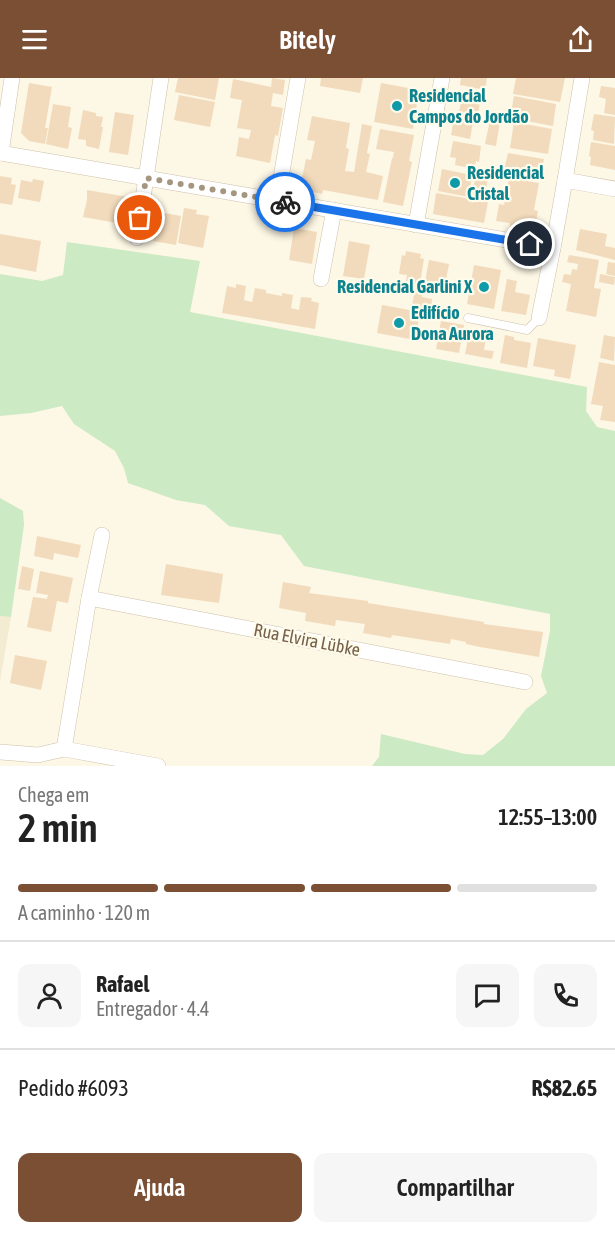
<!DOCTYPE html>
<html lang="pt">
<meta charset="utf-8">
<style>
:root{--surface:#fff;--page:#f6f6f6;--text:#222;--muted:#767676;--line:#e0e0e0;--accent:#7b4f33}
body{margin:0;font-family:"Asap Condensed",sans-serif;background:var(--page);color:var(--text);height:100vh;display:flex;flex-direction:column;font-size:22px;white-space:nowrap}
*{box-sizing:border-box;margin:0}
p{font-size:20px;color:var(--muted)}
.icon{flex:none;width:33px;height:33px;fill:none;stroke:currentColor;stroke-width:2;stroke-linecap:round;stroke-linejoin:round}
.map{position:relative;height:688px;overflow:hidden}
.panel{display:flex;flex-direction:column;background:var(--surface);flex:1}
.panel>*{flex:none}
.pin{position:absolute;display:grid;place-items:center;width:51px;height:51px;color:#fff;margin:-26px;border:3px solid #fff;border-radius:50%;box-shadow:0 2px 6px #0007}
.courier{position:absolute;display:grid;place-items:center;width:60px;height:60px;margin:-30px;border:4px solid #1a73e8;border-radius:50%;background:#fff;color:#222;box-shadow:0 2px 8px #0007}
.headline em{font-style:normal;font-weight:600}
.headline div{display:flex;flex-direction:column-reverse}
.headline{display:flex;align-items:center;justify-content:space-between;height:102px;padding:0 18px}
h1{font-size:39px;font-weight:600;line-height:45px}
.bar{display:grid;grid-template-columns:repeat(4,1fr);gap:9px 6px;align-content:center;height:72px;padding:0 18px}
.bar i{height:8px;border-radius:4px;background:var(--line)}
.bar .active{background:var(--accent)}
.bar p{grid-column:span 4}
.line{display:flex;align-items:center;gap:15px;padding:0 18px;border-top:2px solid var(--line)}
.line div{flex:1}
.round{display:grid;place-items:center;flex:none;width:63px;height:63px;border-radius:12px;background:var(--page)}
.primary-button{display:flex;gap:12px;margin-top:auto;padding:12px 18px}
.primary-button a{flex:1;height:69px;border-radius:12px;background:var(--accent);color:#fff;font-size:24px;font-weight:600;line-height:69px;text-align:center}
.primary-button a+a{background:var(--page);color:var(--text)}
header{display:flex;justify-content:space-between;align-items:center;height:78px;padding:0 18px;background:var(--accent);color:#fff;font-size:27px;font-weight:600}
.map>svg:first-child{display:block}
.residential{fill:#f4ebd3}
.green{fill:#cceac3}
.building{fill:#f2dbbc}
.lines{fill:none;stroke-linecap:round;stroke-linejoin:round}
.service-casing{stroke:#cec0ab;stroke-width:9}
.minor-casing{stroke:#cec0ab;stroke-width:16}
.service{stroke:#fff;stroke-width:8}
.minor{stroke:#fff;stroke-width:15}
.done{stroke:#a59680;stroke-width:6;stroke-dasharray:0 10.8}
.route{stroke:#1a73e8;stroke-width:8}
.culture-dot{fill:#0f9aa8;stroke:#fffbeb;stroke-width:2}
.labels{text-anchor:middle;stroke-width:4.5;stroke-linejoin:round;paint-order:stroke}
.culture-label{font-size:18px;font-weight:bold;fill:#0d838f;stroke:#fffbeb;text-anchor:start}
.street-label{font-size:18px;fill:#76614a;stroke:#fffbeb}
</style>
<header><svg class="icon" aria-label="menu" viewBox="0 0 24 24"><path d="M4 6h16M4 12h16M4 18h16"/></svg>Bitely<svg class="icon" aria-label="share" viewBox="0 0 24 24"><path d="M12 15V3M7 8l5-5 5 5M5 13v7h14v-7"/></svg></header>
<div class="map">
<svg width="615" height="688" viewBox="0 0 615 688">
<rect width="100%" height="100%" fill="#fdf7e5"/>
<!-- residential -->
<path class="residential" d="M0,538L11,539L0,603Z"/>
<!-- green -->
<g class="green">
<path d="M67,164L200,183L190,234L587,309L586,333L597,349L615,353V688H372L379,679L381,656L465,676L483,677L503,661L526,631L547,615L541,598L550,553V536L304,488L281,457L229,448L205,427L176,422L128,405L124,390L115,373L74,346L62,328L31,335L0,338V196L42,203L63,197Z"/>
<path d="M0,420L23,433L24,447L11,539L0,538Z"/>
</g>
<!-- building -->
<g class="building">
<path d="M178,0H219L215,22L175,14Z"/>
<path d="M272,0L285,2L283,17L273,15L271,28L283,30L278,58L275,57L270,85L236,78L239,59L249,61L251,52L237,50L242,22L230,20L233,1L271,9Z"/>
<path d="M321,0H363L360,15L320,8Z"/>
<path d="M461,0H487L485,12L460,7Z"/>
<path d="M516,0H565L560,24L513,16Z"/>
<path d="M29,5L52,9L45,50H48L45,66L29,63L21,55Z"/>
<path d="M381,5L419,12L413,51L374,44Z"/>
<path d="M601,8L615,10V37L604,35L606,21L599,19Z"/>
<path d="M463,14L481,17L478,37L459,34Z"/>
<path d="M179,17L215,24L210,49L174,42Z"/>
<path d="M514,18L556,26L553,48L510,40Z"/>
<path d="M53,26L71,29L68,49L72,50L68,71L46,66Z"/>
<path d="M83,32L96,35V38L103,39L101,49H103L99,71L86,68V62L78,61Z"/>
<path d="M115,34L134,37L128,77L109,74Z"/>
<path d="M455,35L474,39L470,61L451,57Z"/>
<path d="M594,36L615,39L614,66L593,62L594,53L591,52Z"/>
<path d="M312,38L350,45L346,70L349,71L345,93L354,94L362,46L372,48L367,75L370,76L366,94L383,98L378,122L323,112L322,116L309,113L310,107L301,105L306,81L311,82L315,63L307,62Z"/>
<path d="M490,42L500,43L496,68L485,66Z"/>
<path d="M514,44L552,51L548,76L510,70Z"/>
<path d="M380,51L414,57L409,83L412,84L403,128L383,124L392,80H393L394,74L376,71Z"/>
<path d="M453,63L481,68L479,84L476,83L474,91L455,87L456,80L450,79Z"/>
<path d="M591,64L615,68V92L590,87L591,79L589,78Z"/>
<path d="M508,75L544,81L540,99L504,92Z"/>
<path d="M442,91L472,97L469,119L438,113Z"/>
<path d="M476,93L489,95L484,121L472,119Z"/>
<path d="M0,98L12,100L11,106L16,107L12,127L0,125Z"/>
<path d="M509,100L539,105L534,132L538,133L534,154L510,149V145L496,143L499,126L504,127Z"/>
<path d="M33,101L44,103L40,124L18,120L21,102L32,104Z"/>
<path d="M87,112L128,119L126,129H124L123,146L83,139L87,122Z"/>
<path d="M436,115L488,124L484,145L433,136Z"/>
<path d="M184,130L197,132L196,136L209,138L203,170L178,165Z"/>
<path d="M159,134L181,138L176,167L153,163Z"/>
<path d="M294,150L317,154L312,186L289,182Z"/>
<path d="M580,151L607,156L605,168L615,170V182L576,172Z"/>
<path d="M0,156L41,163L36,194L0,187Z"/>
<path d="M349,163L370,167L364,201L343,198Z"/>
<path d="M406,173L421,176L420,180L424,181L419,211L405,209L407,197L399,196L402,177L405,178Z"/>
<path d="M569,177L599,182L594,210L601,211L596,239L566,233L571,206L562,204L564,196L571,197L572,191L577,192L578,186L567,184Z"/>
<path d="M429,182L449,186L444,212L424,209Z"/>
<path d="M608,184L615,185V198L606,196Z"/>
<path d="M474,187L501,192L494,231L467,226Z"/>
<path d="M600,196L615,199L614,207L599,204Z"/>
<path d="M507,201L517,203L515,214L530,217L526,237L501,233Z"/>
<path d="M236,206L246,208L244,222L252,224L255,210L266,212V215L282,218V215L293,217L291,230L299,232L301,219L312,220L311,223L319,225L315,251L222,235L227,208L236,210Z"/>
<path d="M415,212L422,214V219L432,221L431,230L412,227Z"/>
<path d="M382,227L420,234L415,262L377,255Z"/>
<path d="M441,243L464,247L459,275L436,271Z"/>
<path d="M470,251L487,254L484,272L494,273L492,281L465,276Z"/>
<path d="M505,257L514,259V262L531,265L527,290L500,285Z"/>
<path d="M604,257L615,259L614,283L600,280Z"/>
<path d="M538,260L576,267L570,301L554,298L555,292L533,288Z"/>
<path d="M599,284L615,287V344L600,342L603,328L591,326Z"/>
<path d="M37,458L81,467L78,480L54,475L53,482L34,478Z"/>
<path d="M166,486L223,496L219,525L161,517Z"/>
<path d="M22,488L34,491L30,513L18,511Z"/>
<path d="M40,493L73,500L68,525L57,523L51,554L27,549L33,519L47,521L48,517L36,515Z"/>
<path d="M283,504L311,509L309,515L368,523V525L484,544V546L543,554L539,579L480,569L466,566V564L451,561L450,566L392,557L391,560L363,555L365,546L336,542L335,548L305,543L306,535L279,530Z"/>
<path d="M15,577L47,583L41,612L10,605Z"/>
</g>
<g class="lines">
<defs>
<path id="service" d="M468,240L527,252L539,240"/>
<g id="minor">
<path d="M0,75L553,170L565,102L615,111"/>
<path d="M1,75L12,0"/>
<path d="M565,102L582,0"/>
<path d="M277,123L298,0"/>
<path d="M416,147L442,0"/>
<path d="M137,160L161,0"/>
<path d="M321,201L334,132"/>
<path d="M539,240L553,170"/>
<path d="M89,520L525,604"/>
<path d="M64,671L89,520L102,457"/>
<path d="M0,674L38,677L64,671L158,688"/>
</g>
</defs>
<!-- service casing -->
<use href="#service" class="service-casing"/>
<!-- minor casing -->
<use href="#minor" class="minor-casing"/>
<!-- service -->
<use href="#service" class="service"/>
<!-- minor -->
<use href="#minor" class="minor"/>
</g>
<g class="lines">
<!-- done -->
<path class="done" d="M140,140L146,100L285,124"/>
<!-- route -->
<path class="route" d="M285,124L530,166"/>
</g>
<!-- markers -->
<g class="culture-dot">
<circle cx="397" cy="28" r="6"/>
<circle cx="455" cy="105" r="6"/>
<circle cx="484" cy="209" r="6"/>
<circle cx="399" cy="245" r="6"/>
</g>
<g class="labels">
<!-- culture labels -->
<g class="culture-label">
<text x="409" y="24">Residencial<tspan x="409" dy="21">Campos do Jordão</tspan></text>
<text x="467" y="101">Residencial<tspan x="467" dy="21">Cristal</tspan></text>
<text x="472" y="215" text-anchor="end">Residencial Garlini X</text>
<text x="411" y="241">Edifício<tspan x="411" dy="21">Dona Aurora</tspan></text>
</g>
<!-- street labels -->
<g class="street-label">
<text transform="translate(307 562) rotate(11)" y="6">Rua Elvira Lübke</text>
</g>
</g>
</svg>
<div class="pin" style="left:140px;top:140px;background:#ea580c"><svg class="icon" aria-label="bag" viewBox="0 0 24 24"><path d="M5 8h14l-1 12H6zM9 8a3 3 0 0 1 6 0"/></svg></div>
<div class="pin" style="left:530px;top:166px;background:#1f2937"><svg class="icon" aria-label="home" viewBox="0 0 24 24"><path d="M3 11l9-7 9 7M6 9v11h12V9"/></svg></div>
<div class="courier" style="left:285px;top:124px"><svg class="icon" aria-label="bike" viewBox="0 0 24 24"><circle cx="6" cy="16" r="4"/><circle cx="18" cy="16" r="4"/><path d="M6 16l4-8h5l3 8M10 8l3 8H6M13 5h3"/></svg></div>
</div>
<section class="panel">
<div class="headline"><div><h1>2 min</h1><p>Chega em</p></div><em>12:55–13:00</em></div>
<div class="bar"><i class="active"></i><i class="active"></i><i class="active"></i><i></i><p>A caminho · 120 m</p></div>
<div class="line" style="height:108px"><a class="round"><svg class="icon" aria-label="person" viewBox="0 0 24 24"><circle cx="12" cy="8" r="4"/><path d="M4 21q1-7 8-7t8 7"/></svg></a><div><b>Rafael</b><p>Entregador · 4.4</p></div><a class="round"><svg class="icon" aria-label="chat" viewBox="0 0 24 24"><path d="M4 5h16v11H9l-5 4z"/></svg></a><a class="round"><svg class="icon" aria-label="phone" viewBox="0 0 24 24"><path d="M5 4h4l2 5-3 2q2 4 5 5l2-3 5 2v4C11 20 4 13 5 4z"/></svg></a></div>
<div class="line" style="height:78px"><div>Pedido #6093</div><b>R$82.65</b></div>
<div class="primary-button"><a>Ajuda</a><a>Compartilhar</a></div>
</section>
